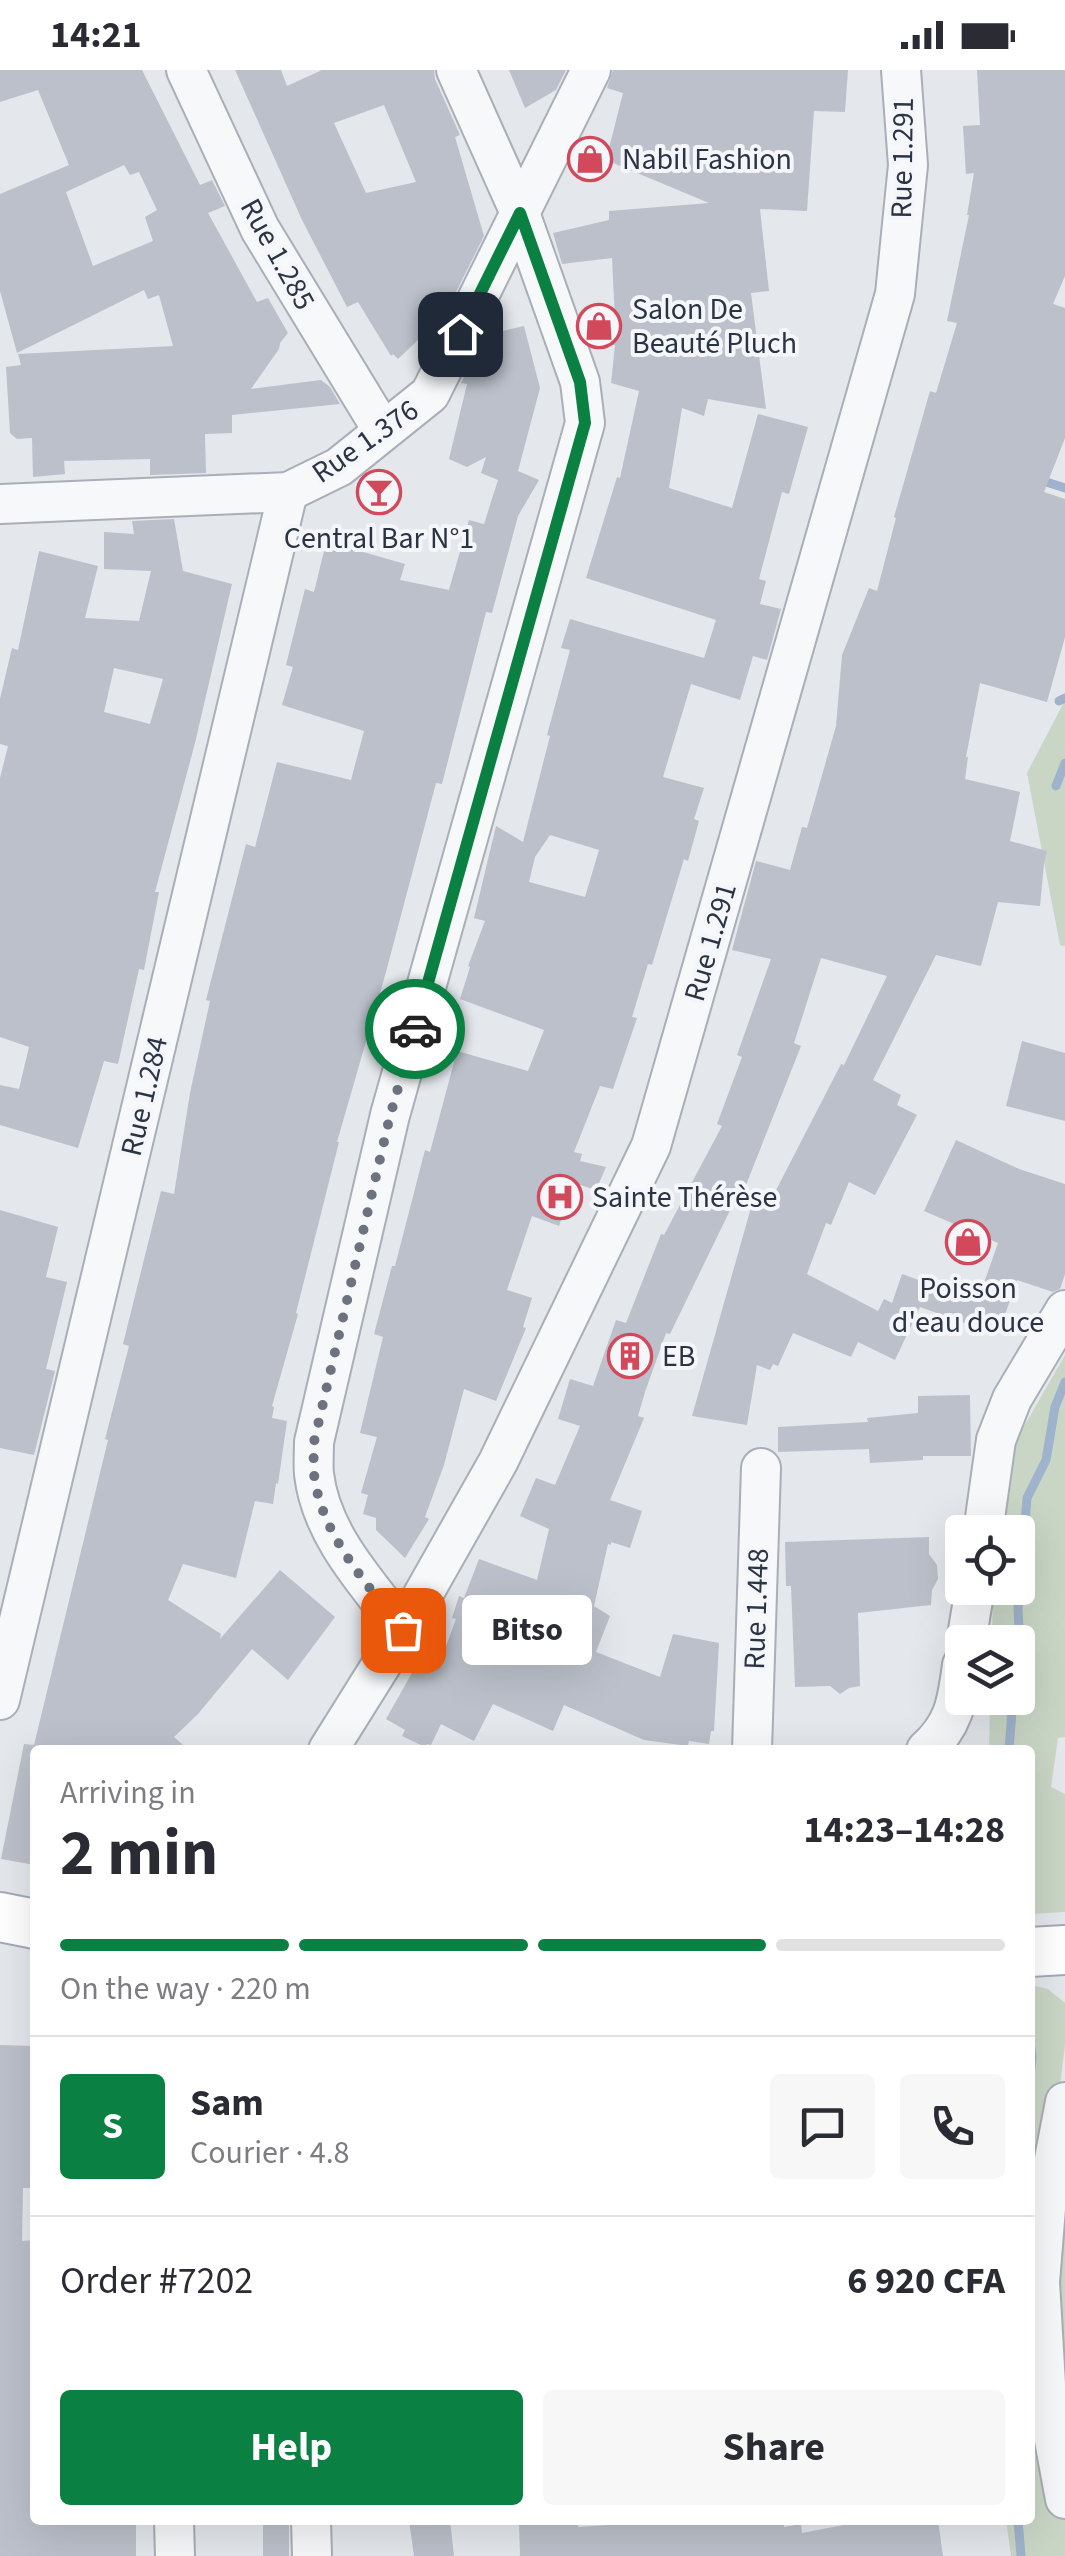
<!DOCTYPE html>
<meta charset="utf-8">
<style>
:root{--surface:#fff;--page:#f7f7f7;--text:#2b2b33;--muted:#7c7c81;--line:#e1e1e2;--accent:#0b8043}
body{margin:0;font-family:"Source Sans 3",sans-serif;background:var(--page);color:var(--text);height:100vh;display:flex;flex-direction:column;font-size:38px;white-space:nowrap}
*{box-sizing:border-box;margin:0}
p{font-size:32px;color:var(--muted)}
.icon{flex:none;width:55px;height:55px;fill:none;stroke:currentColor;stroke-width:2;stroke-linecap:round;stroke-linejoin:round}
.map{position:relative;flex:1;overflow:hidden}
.panel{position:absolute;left:30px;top:1675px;width:1005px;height:780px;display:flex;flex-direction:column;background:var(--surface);border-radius:10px;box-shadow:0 10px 40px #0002}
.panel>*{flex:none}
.buttons{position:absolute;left:945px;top:1445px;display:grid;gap:20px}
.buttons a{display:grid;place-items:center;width:90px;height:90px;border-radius:10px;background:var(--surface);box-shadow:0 10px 40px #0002;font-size:50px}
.pin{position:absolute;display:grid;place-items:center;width:85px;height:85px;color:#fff;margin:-42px;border-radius:20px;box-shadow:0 5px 15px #0006}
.courier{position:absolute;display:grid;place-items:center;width:100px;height:100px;margin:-50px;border:8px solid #0b8043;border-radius:50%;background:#fff;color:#222;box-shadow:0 2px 12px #0007}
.bubble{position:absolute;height:70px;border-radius:10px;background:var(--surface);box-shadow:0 10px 40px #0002;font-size:32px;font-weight:700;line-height:70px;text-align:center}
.head em{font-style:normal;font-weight:700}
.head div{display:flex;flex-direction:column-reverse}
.head{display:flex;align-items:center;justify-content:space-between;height:170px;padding:0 30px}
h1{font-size:65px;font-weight:700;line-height:75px}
.bar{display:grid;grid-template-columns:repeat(4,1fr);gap:15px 10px;align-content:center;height:120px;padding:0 30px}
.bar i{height:12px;border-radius:8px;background:var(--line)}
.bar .active{background:var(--accent)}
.bar p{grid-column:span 4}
.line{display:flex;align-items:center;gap:25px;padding:0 30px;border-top:2px solid var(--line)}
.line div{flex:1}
.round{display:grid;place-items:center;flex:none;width:105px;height:105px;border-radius:10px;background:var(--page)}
.button{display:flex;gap:20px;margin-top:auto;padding:20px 30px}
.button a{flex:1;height:115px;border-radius:10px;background:var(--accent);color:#fff;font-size:40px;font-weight:700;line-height:115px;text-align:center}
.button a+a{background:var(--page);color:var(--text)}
.status{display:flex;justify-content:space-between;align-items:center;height:70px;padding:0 50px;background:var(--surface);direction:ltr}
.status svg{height:28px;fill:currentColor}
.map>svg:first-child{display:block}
.green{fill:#c9d6c5}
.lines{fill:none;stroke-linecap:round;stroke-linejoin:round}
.stream{stroke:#9fb4cc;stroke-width:9}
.building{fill:#bbc0ca;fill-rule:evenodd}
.minor-casing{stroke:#a9aeb7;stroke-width:42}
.major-casing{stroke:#a3abb8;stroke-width:52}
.minor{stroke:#f7f8fa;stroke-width:38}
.major{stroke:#fff;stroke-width:48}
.done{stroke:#6c737f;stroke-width:10;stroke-dasharray:0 18}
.route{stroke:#0b8043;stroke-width:12}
.labels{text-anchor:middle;stroke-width:8;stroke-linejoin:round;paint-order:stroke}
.street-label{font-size:30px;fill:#2b3445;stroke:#f4f6f9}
.poi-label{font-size:30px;fill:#2b3445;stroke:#f4f6f9;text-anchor:start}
</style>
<div class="status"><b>14:21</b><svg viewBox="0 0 49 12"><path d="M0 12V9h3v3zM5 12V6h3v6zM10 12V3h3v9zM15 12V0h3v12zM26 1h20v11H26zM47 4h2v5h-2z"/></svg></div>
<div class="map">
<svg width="1065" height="2486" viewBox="0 0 1065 2486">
<rect width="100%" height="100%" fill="#e4e7ec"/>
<!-- green -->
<g class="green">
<path d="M1065,630V876L1060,875L1027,703Z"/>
<path d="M1065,1285V1667L1058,1668L1051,1717L1065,1724V1842L1030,1844V1680H989L990,1628H1018V1572H992L993,1518H1018V1462H994L1007,1386Z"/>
<path d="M1031,1915L1048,1919L1065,1933V1975L1054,2063L1065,2132V2486H1011L1006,2450H1030Z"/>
</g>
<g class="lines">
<!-- stream -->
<g class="stream">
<path d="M1040,410L1065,418"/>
<path d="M1059,631L1065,628"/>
<path d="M1056,716L1065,693"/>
<path d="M1018,1595L1020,1578L1018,1539L1027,1428L1046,1390L1055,1337L1065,1312"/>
<path d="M1009,1680L1013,1628"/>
<path d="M1030,1971L1032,1987L1030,2005"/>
<path d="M1018,2450L1021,2486"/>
</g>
</g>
<!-- building -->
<g class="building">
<path d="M0,0H142L200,115L212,110L225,136L208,143L257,232L268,228L288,263L280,273L279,279L251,319L321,310L330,317L340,334L232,345V363L205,364L206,403L150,405V389L64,391L65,404L33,407L32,368L17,369L10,363L6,297L21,295L18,284L173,276L159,225L148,229L144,220L17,283L0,221V124L69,95L38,20L0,32ZM124,95L130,105L139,102L157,140L145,147L153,171L93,196L66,122Z"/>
<path d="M235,0H281L287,16L322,0H434L435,9L460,65L455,67L484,166L441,252L439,250L398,289L393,284L391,286L358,232L347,237L302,150ZM384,35L416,112L366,123L334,53Z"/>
<path d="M509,0H566L556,20L525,38Z"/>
<path d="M613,0H848L845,42L814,41L807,141L760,139L769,221L751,223L766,339L708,329L704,346L682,338L669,418L732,438L758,344L808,357L789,424L782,422L759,509L766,511L760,534L781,539L767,590L753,586L740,630L691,614L663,707L704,718L694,749L699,751L688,791L684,789L652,895L648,894L632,947L637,948L613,1019L600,1016L574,1082L582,1084L580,1091L606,1097L596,1120L574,1113L559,1156L532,1146L507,1220L532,1228L523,1257L526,1258L496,1331L464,1319L444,1395L425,1447L429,1449L405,1488L376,1460V1448L363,1444L368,1425L361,1423L377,1367L360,1363L383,1267L374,1264L392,1196H395L425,1080L430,1082L457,981L528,1001L544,960L460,929L470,897L468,896L485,851L474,848L496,756L523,772L550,666L547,665L570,580L561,578L570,549L704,588L716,550L586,508L617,407L620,408L639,321L611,313L615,275H591L583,255L584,252L615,250L612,188L562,194L553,163L609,150V141L709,133L606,90L623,23L607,18ZM550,765L599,780L585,827L529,812L535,787Z"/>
<path d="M977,0H1065V206L1053,234L1065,238V368L1044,422L1065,429V567L1047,632L980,613L966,687H968L965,709L1020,722L1010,771L1047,781L1044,794L1040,836L998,832L981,896L936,885L873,1010L901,1025L897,1035L917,1045L875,1125L849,1112L831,1155L826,1153L807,1204L878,1241L884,1229L892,1233L902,1204L966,1227L967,1223L978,1230L998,1173L924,1141L956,1070L1019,1099L1065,1114V1204L1060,1219L1053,1222L1017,1210L998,1265L920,1237L895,1290L858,1272L851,1287L793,1263L778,1296L773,1294L770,1300L757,1295L747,1355L692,1346L756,1120L772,1128L841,994L844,995L887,906L821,888L794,973L801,976L740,1130L736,1128L670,1264L666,1263L645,1322L638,1346L644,1348L610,1430L642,1441L630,1478L611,1472V1475L608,1474L594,1536L610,1546L596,1582L660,1607L673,1564L719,1573L714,1661H711L709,1674L689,1671L688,1676L644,1670L564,1635L553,1661L493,1634L474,1671L441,1654L431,1675L427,1674L425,1677L402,1666L405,1660L386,1649L422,1585L439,1595L456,1549L452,1548L459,1526L464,1528L479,1489L537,1510L549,1459L520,1446L536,1408L555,1415L580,1356L558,1349L570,1309L593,1316L616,1250L626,1253L661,1164L664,1165L722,1056L717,1054L742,987L737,985L771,889L732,880L756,791L790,800L802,757L807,758L836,656L842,585L869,518L877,521L896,448L894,447L930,321L936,323L957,253L947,251L969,145H967L974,103L966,104L963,56L980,55Z"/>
<path d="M524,256L540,318L518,401L539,410L518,446L492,543L486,542L442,714L436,713L386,902L337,1072H339L296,1243L298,1244L272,1336L274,1337L272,1348L287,1351L278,1414L276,1413L273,1434L255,1431L236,1508L183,1494L168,1530L221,1564L220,1569L280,1500L335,1547L288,1610L252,1579L198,1644L174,1667L189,1680H35V1795L1,1789L24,1674L34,1675L108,1370L105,1369L129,1276L123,1274L161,1121L174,1124L190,1023L210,931L206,930L246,774L255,777L277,692L351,710L364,661L282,635L293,597L286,595L305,519L314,522L324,481L346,477L405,494L400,510L449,520L469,450L484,454L498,410L481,403L486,387L467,397L449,389L467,314L461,313L485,265Z"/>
<path d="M174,449L183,501L232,514L195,673L155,822H159L144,900L139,899L118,994L104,991L78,1078L0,1055V1015L19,1019L29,977L0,967V708L8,676L0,674V629L12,578L18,580L39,481L98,496L85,548L139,551L151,501L104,499V462L134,464L132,451ZM114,598L163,609L150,654L104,642Z"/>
<path d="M1022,971L1065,983V1051L1006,1036Z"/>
<path d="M0,1140L58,1157L46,1207L67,1212L46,1299L55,1301L34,1385L0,1378Z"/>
<path d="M970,1325L971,1386H923V1390L870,1393L869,1379L778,1382V1357L868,1352L867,1348L918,1343V1326Z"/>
<path d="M929,1467V1484L937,1495L938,1509L932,1520L931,1535L858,1543L860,1616L849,1618L840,1624L830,1616L795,1617L791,1516H786L785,1472Z"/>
<path d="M0,1975L35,1976V2118H23L22,2171L35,2170V2450H136V2486H0Z"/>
<rect x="263" y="2450" width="26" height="36"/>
<path d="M409,2450H450L454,2486H414Z"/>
<path d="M578,2450V2457L654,2452V2450H784V2457L801,2454L802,2463L854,2453V2450H938L943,2486H520L519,2453Z"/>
</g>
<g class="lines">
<defs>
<g id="minor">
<path d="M186,0L260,159L383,361"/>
<path d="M0,434L288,422L339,397L430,324L591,0"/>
<path d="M983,1462L996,1370L1012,1329L1065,1240"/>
<path d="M403,1560C367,1513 321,1465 314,1404C313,1394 314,1383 314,1372L390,1045L585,353L580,312L520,143L456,0"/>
<path d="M966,1572L975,1518"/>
<path d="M0,1630L288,422"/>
<path d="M328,1680L403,1560L498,1392L651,1076L895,224L908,95L901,0"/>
<path d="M752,1680L761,1398"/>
<path d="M926,1680C955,1654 957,1631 962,1595"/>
<path d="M1065,2032L1047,2126L1040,2212L1047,2332L1065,2429"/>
<path d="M174,2450L175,2486"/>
<path d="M311,2450L312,2486"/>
</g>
<g id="major">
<path d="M0,1847L35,1854"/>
<path d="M1030,1882L1065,1880"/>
</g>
</defs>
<!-- minor casing -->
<use href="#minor" class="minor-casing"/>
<!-- major casing -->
<use href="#major" class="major-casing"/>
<!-- minor -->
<use href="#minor" class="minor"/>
<!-- major -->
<use href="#major" class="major"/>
</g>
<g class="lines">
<!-- done -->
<path class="done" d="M403,1560C367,1514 321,1465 314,1404C313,1394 314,1383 314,1372L390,1046L415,959"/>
<!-- route -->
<path class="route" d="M415,959L585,353L580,312L520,143L460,264"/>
</g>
<!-- icons -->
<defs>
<symbol id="shop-ring" viewBox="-11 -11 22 22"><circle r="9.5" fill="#f4f6f9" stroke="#d1495b" stroke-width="1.5"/><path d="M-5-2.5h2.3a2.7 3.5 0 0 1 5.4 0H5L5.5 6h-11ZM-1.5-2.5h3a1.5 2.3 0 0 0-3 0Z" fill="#d1495b"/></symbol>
<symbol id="bar-ring" viewBox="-11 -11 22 22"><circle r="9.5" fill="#f4f6f9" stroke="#d1495b" stroke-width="1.5"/><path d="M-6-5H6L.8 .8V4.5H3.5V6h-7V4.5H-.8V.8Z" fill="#d1495b"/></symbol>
<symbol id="hospital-ring" viewBox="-11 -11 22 22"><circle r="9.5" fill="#f4f6f9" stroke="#d1495b" stroke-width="1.5"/><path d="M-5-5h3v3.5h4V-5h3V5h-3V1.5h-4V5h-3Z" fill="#d1495b"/></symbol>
<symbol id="building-ring" viewBox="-11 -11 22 22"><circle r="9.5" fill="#f4f6f9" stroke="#d1495b" stroke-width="1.5"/><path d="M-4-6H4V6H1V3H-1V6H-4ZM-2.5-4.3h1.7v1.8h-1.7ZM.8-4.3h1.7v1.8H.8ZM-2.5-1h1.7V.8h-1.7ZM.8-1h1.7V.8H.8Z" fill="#d1495b"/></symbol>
</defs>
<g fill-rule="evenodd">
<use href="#shop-ring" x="565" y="64" width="50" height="50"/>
<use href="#shop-ring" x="574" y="231" width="50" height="50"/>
<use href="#bar-ring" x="354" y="397" width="50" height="50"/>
<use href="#hospital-ring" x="535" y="1102" width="50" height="50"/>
<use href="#shop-ring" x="943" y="1147" width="50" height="50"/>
<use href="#building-ring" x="605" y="1261" width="50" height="50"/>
</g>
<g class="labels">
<!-- street labels -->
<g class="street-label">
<text transform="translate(902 88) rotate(-89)" y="10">Rue 1.291</text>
<text transform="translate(278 184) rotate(61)" y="10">Rue 1.285</text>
<text transform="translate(365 371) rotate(-35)" y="10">Rue 1.376</text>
<text transform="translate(710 872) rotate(-74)" y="10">Rue 1.291</text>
<text transform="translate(144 1026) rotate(-77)" y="10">Rue 1.284</text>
<text transform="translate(756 1539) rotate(-88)" y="10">Rue 1.448</text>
</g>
<!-- poi labels -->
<g class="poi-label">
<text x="622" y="99">Nabil Fashion</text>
<text x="632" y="249">Salon De<tspan x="632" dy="34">Beauté Pluch</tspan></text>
<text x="379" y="478" text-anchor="middle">Central Bar N°1</text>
<text x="592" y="1137">Sainte Thérèse</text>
<text x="968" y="1228" text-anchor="middle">Poisson<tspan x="968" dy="34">d'eau douce</tspan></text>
<text x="662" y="1296">EB</text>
</g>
</g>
</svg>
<div class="buttons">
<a><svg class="icon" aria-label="locate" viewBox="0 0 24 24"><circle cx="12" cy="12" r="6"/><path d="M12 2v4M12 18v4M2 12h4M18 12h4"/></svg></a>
<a><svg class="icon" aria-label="layers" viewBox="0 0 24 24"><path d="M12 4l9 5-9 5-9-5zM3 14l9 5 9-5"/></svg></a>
</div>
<div class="pin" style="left:403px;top:1560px;background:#ea580c"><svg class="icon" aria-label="bag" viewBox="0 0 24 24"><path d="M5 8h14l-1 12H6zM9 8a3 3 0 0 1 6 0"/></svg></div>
<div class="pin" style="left:460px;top:264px;background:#1f2937"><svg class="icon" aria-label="home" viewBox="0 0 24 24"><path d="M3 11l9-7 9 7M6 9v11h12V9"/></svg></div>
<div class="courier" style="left:415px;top:959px"><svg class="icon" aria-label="car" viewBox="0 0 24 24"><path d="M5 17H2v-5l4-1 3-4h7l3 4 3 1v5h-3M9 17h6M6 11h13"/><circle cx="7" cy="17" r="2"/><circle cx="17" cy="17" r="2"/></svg></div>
<div class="bubble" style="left:462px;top:1525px;width:130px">Bitso</div>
<section class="panel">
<div class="head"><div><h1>2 min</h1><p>Arriving in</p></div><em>14:23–14:28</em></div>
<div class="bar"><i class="active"></i><i class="active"></i><i class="active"></i><i></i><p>On the way · 220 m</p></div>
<div class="line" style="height:180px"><b class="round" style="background:var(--accent);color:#fff">S</b><div><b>Sam</b><p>Courier · 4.8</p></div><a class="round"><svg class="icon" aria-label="chat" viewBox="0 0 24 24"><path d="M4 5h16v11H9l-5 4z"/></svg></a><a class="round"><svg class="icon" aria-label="phone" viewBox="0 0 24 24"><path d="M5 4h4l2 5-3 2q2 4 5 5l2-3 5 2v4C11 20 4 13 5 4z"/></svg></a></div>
<div class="line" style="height:130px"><div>Order #7202</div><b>6 920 CFA</b></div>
<div class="button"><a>Help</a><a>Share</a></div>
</section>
</div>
